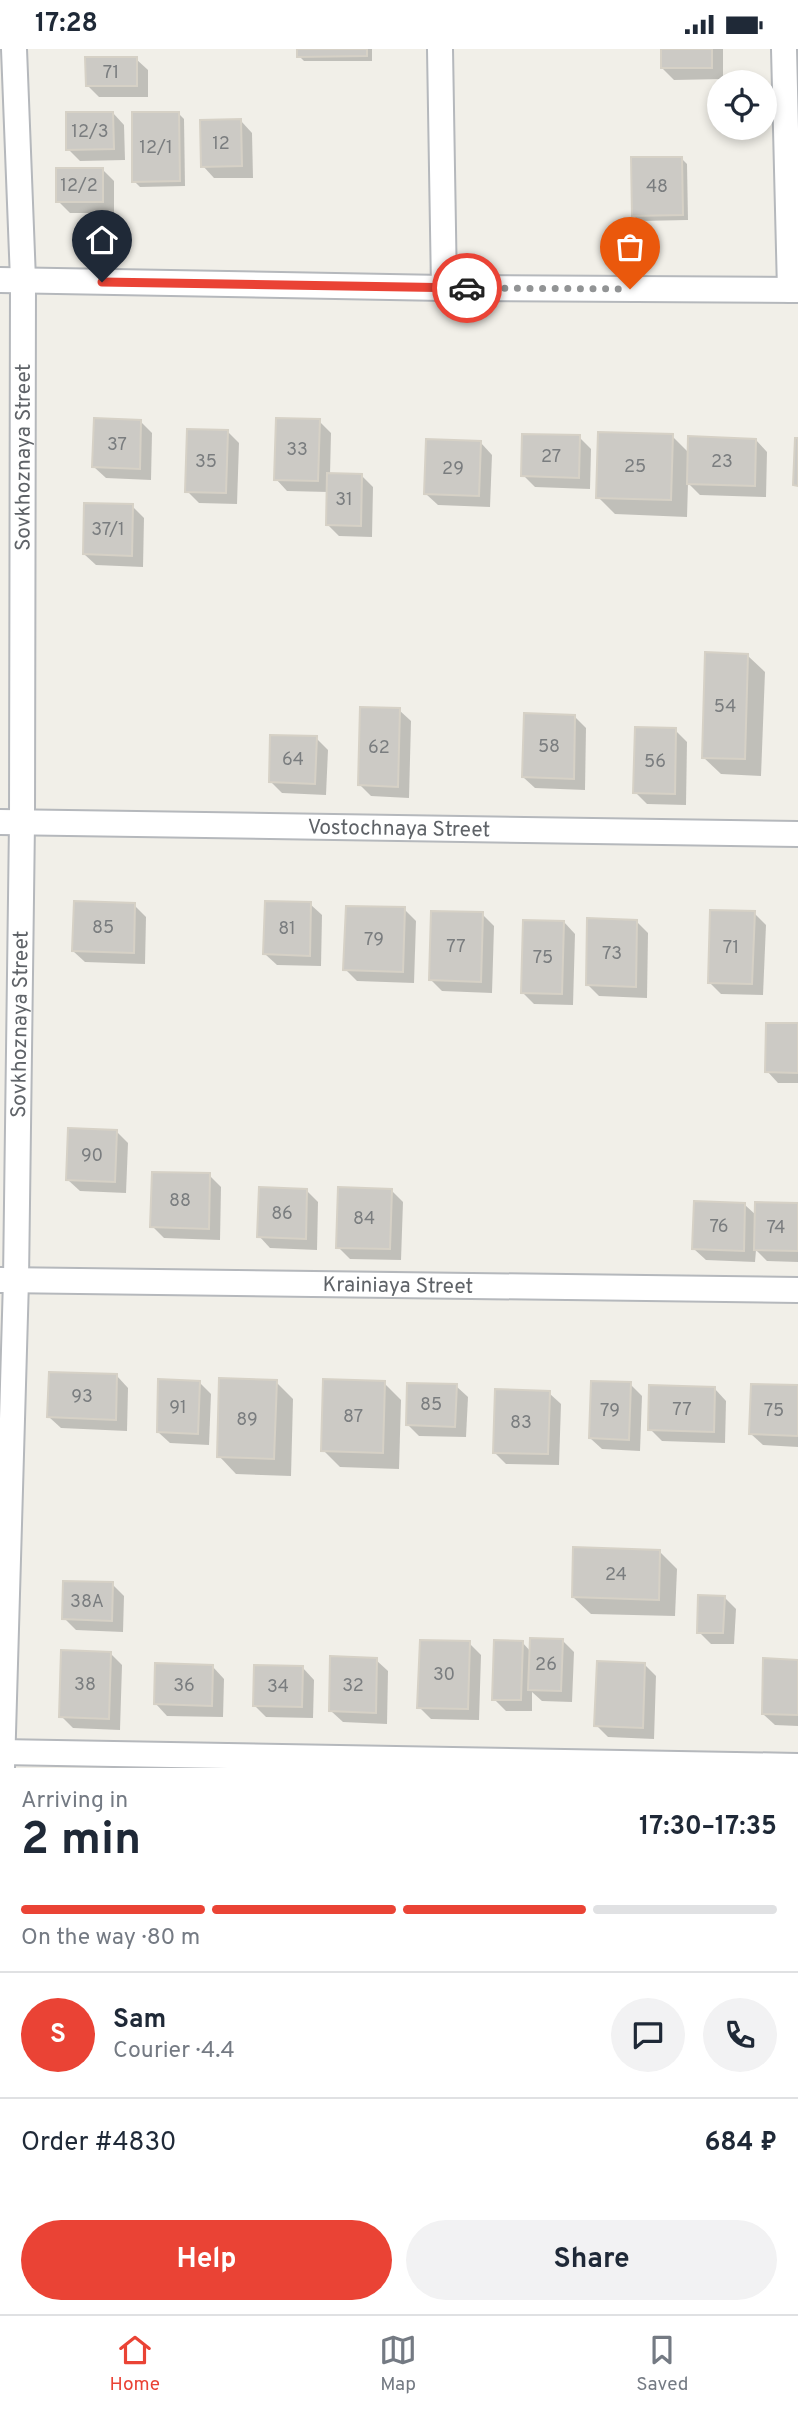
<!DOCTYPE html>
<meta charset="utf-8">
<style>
:root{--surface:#fff;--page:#f2f2f3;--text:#1f2937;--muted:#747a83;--line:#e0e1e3;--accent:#ea4335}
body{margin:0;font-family:Overpass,sans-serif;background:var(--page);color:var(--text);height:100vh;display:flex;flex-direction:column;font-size:26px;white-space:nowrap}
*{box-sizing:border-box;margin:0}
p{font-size:23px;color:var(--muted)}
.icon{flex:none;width:38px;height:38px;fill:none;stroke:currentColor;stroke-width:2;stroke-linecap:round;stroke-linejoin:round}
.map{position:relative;height:1719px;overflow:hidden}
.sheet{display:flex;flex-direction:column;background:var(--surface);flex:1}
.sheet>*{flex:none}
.buttons{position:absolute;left:707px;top:21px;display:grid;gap:14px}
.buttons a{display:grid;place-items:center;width:70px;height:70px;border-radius:50%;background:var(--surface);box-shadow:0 4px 10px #0003;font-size:35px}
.pin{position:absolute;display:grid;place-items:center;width:60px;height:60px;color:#fff;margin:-72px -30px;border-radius:50% 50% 50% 0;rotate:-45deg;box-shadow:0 0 7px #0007}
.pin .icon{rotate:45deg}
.courier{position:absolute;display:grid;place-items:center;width:70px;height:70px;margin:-35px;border:5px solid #ea4335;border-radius:50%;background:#fff;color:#222;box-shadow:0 2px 9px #0007}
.overview em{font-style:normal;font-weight:700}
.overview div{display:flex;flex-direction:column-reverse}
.overview{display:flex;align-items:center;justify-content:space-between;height:119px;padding:0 21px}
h1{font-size:46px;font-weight:700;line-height:52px}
.bar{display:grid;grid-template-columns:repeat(4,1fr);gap:10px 7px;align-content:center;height:84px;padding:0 21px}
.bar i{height:9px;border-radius:5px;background:var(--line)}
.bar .selected{background:var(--accent)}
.bar p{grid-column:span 4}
.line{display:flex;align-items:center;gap:18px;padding:0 21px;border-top:2px solid var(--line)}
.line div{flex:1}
.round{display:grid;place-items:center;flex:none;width:74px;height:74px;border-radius:37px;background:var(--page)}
.cta{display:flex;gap:14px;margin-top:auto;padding:14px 21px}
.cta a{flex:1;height:80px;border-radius:42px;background:var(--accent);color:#fff;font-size:28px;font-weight:700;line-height:80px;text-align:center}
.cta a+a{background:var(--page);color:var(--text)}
.status{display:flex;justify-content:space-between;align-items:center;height:49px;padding:0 35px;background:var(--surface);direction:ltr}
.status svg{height:19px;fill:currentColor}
.tabs{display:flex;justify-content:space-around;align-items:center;height:98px;border-top:2px solid var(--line);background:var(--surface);font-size:19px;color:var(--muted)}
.tabs a{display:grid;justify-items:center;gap:4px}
.tabs .selected{color:var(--accent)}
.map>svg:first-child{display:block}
.shadow{fill:#0003}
.building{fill:#cccac5;stroke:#d6d1c6;stroke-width:2}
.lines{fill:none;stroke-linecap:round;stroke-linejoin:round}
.street-casing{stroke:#b5b8bc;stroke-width:28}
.street{stroke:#fff;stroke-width:24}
.done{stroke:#929495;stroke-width:7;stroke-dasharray:0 12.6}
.route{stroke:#ea4335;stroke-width:9}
.labels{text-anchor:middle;stroke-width:5;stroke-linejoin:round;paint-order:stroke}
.number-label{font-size:18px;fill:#7a7d7f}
.street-label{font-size:21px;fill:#5f6368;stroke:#fff}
</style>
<div class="status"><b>17:28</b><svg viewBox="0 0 49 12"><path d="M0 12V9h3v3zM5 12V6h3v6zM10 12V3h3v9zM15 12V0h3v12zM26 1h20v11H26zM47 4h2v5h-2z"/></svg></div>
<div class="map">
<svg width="798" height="1719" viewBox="0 0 798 1719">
<rect width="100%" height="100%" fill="#f1efe8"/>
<!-- shadow -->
<g class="shadow">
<path d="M299,0H372V12H304L299,7Z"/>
<path d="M662,0H723V30L674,31L662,19Z"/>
<path d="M136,10L148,21V48H99L88,37Z"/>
<path d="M113,64L124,76L125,111L80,112L68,100Z"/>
<path d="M178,64L184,70L185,137L140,138L134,132Z"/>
<path d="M241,72L252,84L253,129H214L203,117Z"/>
<path d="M682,110L687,115L688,171L639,172L633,166Z"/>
<path d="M102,120L114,132V164H70L58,152Z"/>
<path d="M319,372L331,384L330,426H361L373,438L372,488L339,487L327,475L328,443L287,442L276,430Z"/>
<path d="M141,373L152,384L151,431L106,429L94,418Z"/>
<path d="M227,382L239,394L237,455L199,454L187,442Z"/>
<path d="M672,387L689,404L756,391L767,403L766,448L700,446L688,434L687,468L615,465L598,448Z"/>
<path d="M579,388L591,400L590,440L535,438L523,426Z"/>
<path d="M481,394L492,406L490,458L438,456L426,445Z"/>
<path d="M132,457L144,469L143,518L96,516L84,505Z"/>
<path d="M747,606L765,623L761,727L721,725L703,708Z"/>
<path d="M399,661L411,672L409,749L371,747L360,736Z"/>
<path d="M575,668L586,679L585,741L535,739L523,728Z"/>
<path d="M675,681L687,693L686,756L647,755L635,743Z"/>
<path d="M316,689L328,701L326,746L282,744L270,732Z"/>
<path d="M310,855L322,866L321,917L277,916L265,905Z"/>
<path d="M134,856L146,868L145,915L85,913L73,902Z"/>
<path d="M404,860L416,872L414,934L357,932L345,920Z"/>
<path d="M754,864L766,876L763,946L721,945L709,933Z"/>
<path d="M482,865L494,877L492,944L442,942L430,930Z"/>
<path d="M564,873L575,885L573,956L534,955L523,944Z"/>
<path d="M637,873L648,884L647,949L599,947L588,936Z"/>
<path d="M798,976V1034H778L767,1022Z"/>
<path d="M116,1082L128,1094L126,1144L80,1142L68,1131Z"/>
<path d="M209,1126L221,1138L220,1191L164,1189L152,1177Z"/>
<path d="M306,1141L318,1153L317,1201L270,1199L259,1187Z"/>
<path d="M391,1141L403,1153L401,1211L350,1210L338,1198Z"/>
<path d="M745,1156L757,1167L798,1156V1213L767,1212L756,1201L755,1213L706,1211L694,1200Z"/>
<path d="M117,1327L128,1339L127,1382L61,1379L49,1368Z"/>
<path d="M199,1333L211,1345L209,1396L170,1394L158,1383Z"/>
<path d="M276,1333L293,1350L291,1427L236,1425L219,1407Z"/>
<path d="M384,1334L401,1351L399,1420L340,1418L323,1401Z"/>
<path d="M630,1335L642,1347L640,1402L602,1400L590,1389Z"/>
<path d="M456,1337L468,1348L466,1388L419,1387L407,1375Z"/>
<path d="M798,1338V1398L763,1396L751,1385Z"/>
<path d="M715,1340L726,1352L725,1394L662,1392L650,1380Z"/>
<path d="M549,1344L561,1355L559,1416L506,1415L494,1403Z"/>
<path d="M660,1503L677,1520L675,1567L591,1565L573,1548Z"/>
<path d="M112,1535L124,1547L123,1583L76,1581L64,1569Z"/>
<path d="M724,1548L736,1560L734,1595H711L699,1583Z"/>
<path d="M562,1591L574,1603L572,1653L542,1652L532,1643V1662H506L494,1650L522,1593L531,1603Z"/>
<path d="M469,1594L481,1606L479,1671L431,1670L419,1658Z"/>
<path d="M110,1604L122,1616L120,1681L73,1679L61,1667Z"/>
<path d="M376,1611L388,1622L387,1675L343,1673L331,1662Z"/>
<path d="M798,1612V1677L775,1676L763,1665Z"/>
<path d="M644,1615L656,1627L654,1690L608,1688L596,1676Z"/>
<path d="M213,1618L224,1630L223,1668L167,1667L156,1655Z"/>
<path d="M303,1619L314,1631L313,1669L266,1668L254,1656Z"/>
</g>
<!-- building -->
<g class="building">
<path d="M297,0H367V7L297,8Z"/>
<rect x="661" y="0" width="51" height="19"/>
<path d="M85,8H137V37H86Z"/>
<path d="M66,63H113L114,100L66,101Z"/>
<path d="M132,63H179L180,132L132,133Z"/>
<path d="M241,70L242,117L201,118L200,71Z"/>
<path d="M631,108H682L683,166L632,167Z"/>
<rect x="56" y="119" width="47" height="34"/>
<path d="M94,369L141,371L140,420L92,418Z"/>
<path d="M276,369L320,370L318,432L274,431Z"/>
<path d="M187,380L228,381L226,444L185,443Z"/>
<path d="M598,383L673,385L671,451L596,449Z"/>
<path d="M522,385L580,386L579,429L521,427Z"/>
<path d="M688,387L756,390L755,437L687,435Z"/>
<path d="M795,389H798V437L793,436Z"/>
<path d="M426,390L481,392L479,447L424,445Z"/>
<path d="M327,424L362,425L361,477L326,476Z"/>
<path d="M84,454L133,455L132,507L83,505Z"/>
<path d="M705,603L748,605L745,710L702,709Z"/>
<path d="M360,658L400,659L398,738L358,736Z"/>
<path d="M524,664L575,666L574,730L522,728Z"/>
<path d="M635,678L676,679L675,745L633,744Z"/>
<path d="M270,686L317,687L315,735L269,733Z"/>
<path d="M74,852L135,854L134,904L72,902Z"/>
<path d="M265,852L311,853L310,907L263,905Z"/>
<path d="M346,857L405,858L403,923L343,921Z"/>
<path d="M710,861L755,862L752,935L708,934Z"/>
<path d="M431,862L483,863L481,933L429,931Z"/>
<path d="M587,869L637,871L636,938L586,936Z"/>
<path d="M523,871L564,872L562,945L521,944Z"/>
<path d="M766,974H798V1024L765,1023Z"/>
<path d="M68,1079L117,1081L115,1133L66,1131Z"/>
<path d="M152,1123L210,1124L209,1180L150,1178Z"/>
<path d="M259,1138L307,1140L306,1190L257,1188Z"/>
<path d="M338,1138L392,1140L390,1200L336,1199Z"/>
<path d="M694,1152L745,1154L744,1202L692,1200Z"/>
<path d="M755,1153L798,1154V1202L754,1201Z"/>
<path d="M49,1323L117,1325L116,1371L47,1368Z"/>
<path d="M219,1329L277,1331L274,1410L217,1408Z"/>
<path d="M158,1330L200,1332L198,1385L157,1383Z"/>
<path d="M323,1330L385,1332L383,1404L321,1402Z"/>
<path d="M591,1332L631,1333L629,1391L589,1389Z"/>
<path d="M407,1334L457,1335L455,1378L406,1376Z"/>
<path d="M751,1335L798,1336V1387L749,1385Z"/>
<path d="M649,1336L715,1338L714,1383L648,1381Z"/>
<path d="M495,1340L550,1342L548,1405L493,1404Z"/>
<path d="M573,1498L660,1501L659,1551L572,1548Z"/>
<path d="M63,1532L113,1533L112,1572L62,1570Z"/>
<path d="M698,1546L725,1547L723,1584H697Z"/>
<path d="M530,1589L563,1590L561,1642L528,1641Z"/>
<path d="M420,1591L470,1592L468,1660L417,1659Z"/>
<path d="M494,1591L523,1592L521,1651H492Z"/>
<path d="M61,1601L111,1603L109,1670L59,1668Z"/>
<path d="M330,1607L377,1609L376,1664L329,1662Z"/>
<path d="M763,1609L798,1611V1666L762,1665Z"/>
<path d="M597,1612L645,1614L643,1679L594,1677Z"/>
<path d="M155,1614L213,1616L212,1657L154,1655Z"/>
<path d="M254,1616L303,1617L302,1658L253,1657Z"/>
</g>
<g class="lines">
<defs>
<g id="street">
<path d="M440,0L444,239"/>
<path d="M784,0L790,241"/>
<path d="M0,231L444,239L798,241"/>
<path id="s1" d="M0,773L798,785"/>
<path id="s2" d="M1,1231L798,1241"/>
<path d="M0,1703L798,1717"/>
<path id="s3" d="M2,1719L16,1231L22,773L23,231L14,0"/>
</g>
</defs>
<!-- street casing -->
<use href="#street" class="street-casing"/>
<!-- street -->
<use href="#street" class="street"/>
</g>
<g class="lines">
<!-- done -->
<path class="done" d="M467,239L630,240"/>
<!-- route -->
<path class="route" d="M102,233L467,239"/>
</g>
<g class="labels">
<!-- number labels -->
<g class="number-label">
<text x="111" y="29">71</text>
<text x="90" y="88">12/3</text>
<text x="221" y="100">12</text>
<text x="156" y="104">12/1</text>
<text x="79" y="142">12/2</text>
<text x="657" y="143">48</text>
<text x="117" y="401">37</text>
<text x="297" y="406">33</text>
<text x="551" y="413">27</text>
<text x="206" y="418">35</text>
<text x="722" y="418">23</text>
<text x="635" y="423">25</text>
<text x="453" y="425">29</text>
<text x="344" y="456">31</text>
<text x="108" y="486">37/1</text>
<text x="725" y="663">54</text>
<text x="549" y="703">58</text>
<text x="379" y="704">62</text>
<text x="293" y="716">64</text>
<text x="655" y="718">56</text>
<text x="103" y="884">85</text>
<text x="287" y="885">81</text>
<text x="374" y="896">79</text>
<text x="456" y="903">77</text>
<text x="731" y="904">71</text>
<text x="612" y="910">73</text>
<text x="543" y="914">75</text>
<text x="92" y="1112">90</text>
<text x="180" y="1157">88</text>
<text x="282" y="1170">86</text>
<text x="364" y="1175">84</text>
<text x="719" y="1183">76</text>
<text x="776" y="1184">74</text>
<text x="82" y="1353">93</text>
<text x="431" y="1361">85</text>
<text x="178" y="1364">91</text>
<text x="682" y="1366">77</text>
<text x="610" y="1367">79</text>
<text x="774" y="1367">75</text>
<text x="353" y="1373">87</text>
<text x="247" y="1376">89</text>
<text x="521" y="1379">83</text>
<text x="616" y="1531">24</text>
<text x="87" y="1558">38А</text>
<text x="546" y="1621">26</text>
<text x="444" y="1631">30</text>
<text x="85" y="1641">38</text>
<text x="184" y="1642">36</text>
<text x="353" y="1642">32</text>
<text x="278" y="1643">34</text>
</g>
<!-- street labels -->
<g class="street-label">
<text dy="7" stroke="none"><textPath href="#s3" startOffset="1311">Sovkhoznaya Street</textPath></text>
<text dy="7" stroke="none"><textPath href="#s1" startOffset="399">Vostochnaya Street</textPath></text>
<text dy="7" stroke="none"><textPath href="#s3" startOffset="744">Sovkhoznaya Street</textPath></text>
<text dy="7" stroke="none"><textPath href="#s2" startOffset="397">Krainiaya Street</textPath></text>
</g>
</g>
</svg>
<div class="buttons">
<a><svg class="icon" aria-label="locate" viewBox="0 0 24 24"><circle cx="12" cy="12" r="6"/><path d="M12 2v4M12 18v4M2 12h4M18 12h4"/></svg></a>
</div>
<div class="pin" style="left:630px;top:240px;background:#ea580c"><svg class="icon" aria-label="bag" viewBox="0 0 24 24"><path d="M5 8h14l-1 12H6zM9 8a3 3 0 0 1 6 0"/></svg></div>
<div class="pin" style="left:102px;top:233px;background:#1f2937"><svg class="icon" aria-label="home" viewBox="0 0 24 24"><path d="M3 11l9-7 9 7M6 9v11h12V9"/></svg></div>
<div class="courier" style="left:467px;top:239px"><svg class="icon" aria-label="car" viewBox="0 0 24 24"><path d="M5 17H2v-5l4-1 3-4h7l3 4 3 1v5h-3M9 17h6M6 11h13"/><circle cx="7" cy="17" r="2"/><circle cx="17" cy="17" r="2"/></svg></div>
</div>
<section class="sheet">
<div class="overview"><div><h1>2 min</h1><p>Arriving in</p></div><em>17:30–17:35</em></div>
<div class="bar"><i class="selected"></i><i class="selected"></i><i class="selected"></i><i></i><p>On the way · 80 m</p></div>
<div class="line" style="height:126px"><b class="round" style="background:var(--accent);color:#fff">S</b><div><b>Sam</b><p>Courier · 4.4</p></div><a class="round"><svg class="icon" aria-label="chat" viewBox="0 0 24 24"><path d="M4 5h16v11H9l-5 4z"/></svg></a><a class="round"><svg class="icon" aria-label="phone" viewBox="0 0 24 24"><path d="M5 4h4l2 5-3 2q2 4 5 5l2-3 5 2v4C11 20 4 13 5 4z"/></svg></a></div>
<div class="line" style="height:91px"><div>Order #4830</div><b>684 ₽</b></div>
<div class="cta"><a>Help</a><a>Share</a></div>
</section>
<nav class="tabs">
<a class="selected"><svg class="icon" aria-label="home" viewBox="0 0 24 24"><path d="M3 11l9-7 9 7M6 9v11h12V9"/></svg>Home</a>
<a><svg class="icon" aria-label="map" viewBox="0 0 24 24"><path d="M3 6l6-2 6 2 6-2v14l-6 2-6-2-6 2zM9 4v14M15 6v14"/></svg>Map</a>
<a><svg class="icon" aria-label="saved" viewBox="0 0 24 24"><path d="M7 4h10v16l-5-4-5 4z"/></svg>Saved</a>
</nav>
